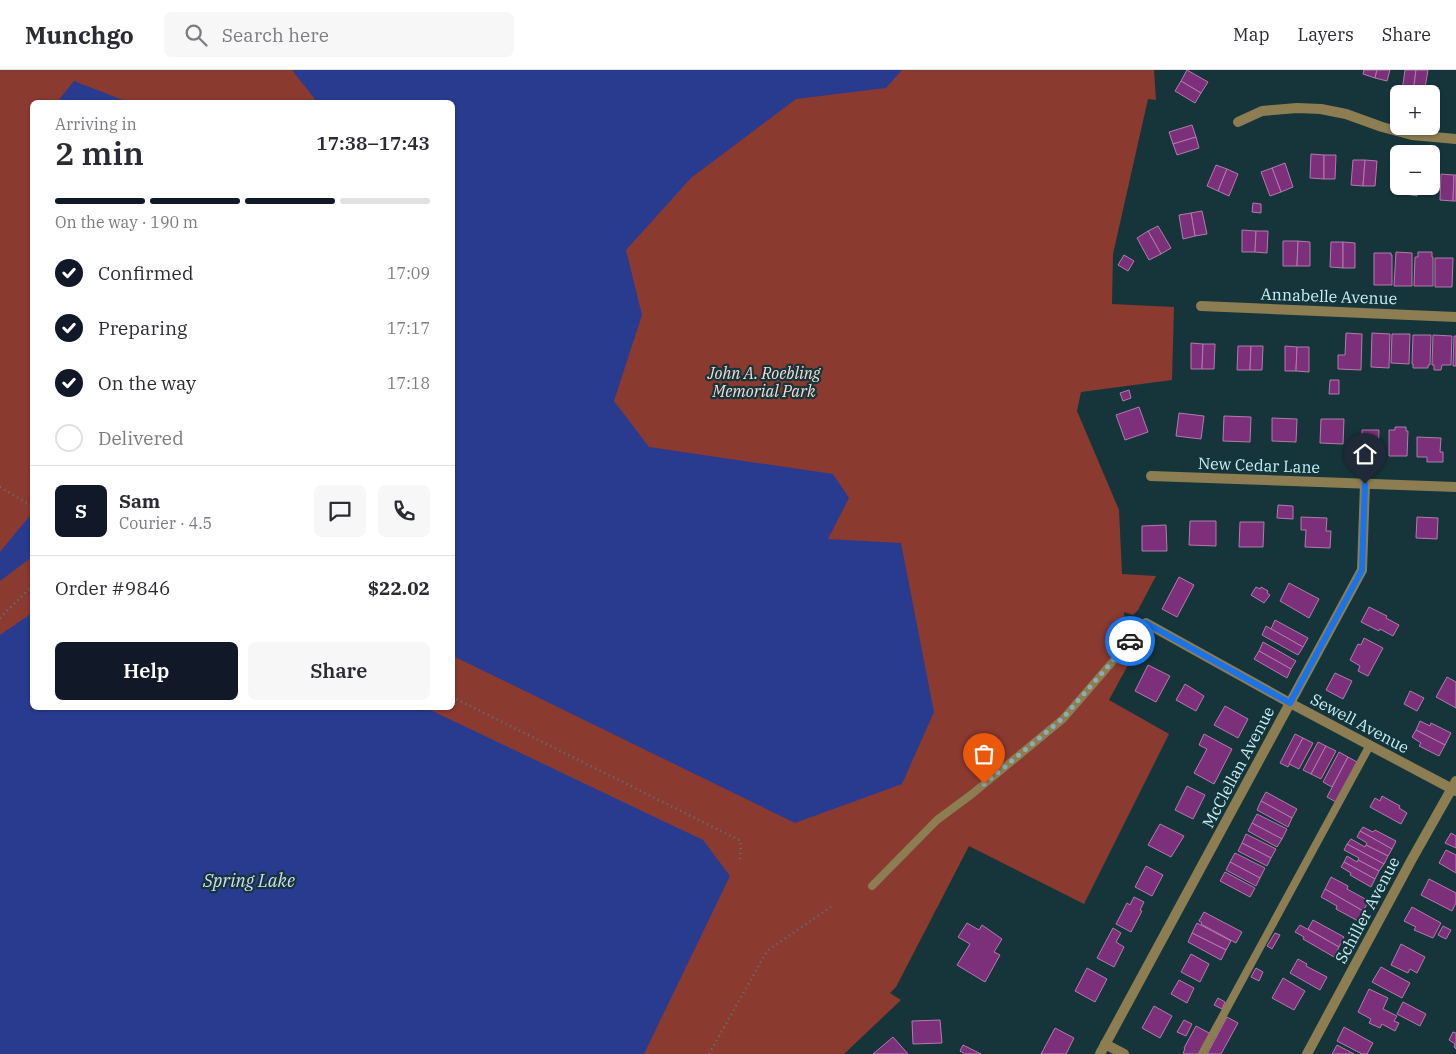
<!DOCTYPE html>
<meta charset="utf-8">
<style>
:root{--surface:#fff;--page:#f7f7f7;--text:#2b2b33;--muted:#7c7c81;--line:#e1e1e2;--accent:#111827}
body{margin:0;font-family:"IBM Plex Serif",serif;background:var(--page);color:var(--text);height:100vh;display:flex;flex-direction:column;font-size:19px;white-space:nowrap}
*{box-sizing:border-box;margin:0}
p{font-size:16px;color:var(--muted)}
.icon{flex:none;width:28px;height:28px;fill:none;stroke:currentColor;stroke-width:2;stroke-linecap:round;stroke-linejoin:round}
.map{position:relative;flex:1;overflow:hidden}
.panel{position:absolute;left:30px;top:30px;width:425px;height:610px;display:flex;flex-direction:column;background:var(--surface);border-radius:8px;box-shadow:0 1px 4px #0004}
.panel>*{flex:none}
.buttons{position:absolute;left:1390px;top:15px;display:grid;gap:10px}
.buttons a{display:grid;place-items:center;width:50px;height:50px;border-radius:8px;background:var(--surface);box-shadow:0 1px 4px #0004;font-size:25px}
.pin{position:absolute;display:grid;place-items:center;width:42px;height:42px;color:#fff;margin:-51px -21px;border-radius:50% 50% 50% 0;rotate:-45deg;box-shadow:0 0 5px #0007}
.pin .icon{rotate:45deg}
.courier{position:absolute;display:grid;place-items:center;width:50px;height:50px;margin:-25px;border:4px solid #1a73e8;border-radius:50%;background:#fff;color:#222;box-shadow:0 1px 6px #0007}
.head em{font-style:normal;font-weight:600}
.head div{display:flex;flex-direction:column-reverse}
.head{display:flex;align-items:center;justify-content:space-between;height:85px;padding:0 25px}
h1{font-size:32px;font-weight:600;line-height:38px}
.bar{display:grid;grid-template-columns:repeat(4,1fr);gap:8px 5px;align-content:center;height:60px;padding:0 25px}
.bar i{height:6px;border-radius:4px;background:var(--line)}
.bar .active{background:var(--accent)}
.bar p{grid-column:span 4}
.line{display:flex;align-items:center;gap:12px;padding:0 25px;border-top:1px solid var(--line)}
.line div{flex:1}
.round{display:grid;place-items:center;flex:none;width:52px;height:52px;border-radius:8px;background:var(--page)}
ol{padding:0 25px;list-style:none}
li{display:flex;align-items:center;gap:15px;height:55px}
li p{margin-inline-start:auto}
li .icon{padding:5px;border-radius:50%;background:var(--accent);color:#fff;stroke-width:4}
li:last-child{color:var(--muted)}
li i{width:28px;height:28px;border:2px solid var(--line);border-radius:50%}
.button{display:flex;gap:10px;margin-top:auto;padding:10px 25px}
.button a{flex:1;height:58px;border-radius:8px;background:var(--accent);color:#fff;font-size:20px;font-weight:600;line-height:58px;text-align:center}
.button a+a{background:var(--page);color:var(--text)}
header{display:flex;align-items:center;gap:30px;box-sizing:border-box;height:70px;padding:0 25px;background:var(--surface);border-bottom:1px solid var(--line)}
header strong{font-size:24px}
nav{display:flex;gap:28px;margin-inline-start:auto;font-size:18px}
.search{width:350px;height:45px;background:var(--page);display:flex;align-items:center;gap:12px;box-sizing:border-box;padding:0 18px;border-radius:8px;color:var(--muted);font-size:19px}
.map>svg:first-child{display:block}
.green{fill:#8b3a30;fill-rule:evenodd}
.water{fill:#293b8f}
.building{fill:#7c3079;stroke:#b07cac}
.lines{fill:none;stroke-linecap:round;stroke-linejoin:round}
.path{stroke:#56797f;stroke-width:2.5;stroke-dasharray:1 4;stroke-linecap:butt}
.service{stroke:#8d7d52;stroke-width:8}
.minor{stroke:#8d7d52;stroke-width:10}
.done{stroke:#88afb6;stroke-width:5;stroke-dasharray:0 9}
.route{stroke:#1a73e8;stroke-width:6}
.labels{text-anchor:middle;stroke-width:4.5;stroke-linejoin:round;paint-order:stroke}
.street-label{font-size:16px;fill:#c5f1f9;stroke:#16353a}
.park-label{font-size:16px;font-style:italic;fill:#f8dbd5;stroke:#16353a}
.water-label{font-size:18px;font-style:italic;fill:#d3dcf4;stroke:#16353a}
</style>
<header>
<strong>Munchgo</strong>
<div class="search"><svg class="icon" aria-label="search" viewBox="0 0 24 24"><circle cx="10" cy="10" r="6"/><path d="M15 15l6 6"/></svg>Search here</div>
<nav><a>Map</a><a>Layers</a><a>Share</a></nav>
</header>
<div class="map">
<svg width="1456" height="984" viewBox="0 0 1456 984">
<rect width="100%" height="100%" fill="#16353a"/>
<!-- green -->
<path class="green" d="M0,0H1154L1156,30L1148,29L1113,184L1112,234L1174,237L1172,310L1081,322L1077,341L1119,440L1122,504L1156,506L1138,540L1133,545L1124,542L1125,559L1119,576L1134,584L1109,630L1169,664L1084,834L969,776L896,917L890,923L901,930L844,984H0ZM32,32H452V638H32Z"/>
<!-- water -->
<g class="water">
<path d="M292,0H902L886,18L796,29L691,108L626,180L642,245L614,331L649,377L833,404L849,428L828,469L901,473L934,642L902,714L795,753L453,586L452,32H317Z"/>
<path d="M74,11L128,32H57Z"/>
<path d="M32,443V487L0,511V482Z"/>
<path d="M32,543V638H426L703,770L730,806L644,984H0V565Z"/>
</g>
<!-- building -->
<g class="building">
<path d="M1187,0L1208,12L1201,23L1181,11Z"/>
<path d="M1364,0H1377L1375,8L1363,4Z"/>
<path d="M1377,0H1390L1387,11L1375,8Z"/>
<path d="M1405,0H1416L1413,23L1402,21Z"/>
<path d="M1416,0H1428L1424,24L1413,23Z"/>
<path d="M1181,11L1201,23L1195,33L1175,21Z"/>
<path d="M1192,55L1196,67L1173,74L1169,62Z"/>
<path d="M1196,67L1199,78L1177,85L1173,74Z"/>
<path d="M1311,84L1324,85V109L1310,108Z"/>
<path d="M1324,85H1336L1335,109H1324Z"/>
<path d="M1353,90H1365L1363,116L1351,115Z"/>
<path d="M1365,90L1377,91L1375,116H1363Z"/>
<path d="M1285,93L1293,117L1281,122L1272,98Z"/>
<path d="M1216,95L1227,99L1218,121L1207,116Z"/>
<path d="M1398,97L1399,116H1407L1406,124L1393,121Z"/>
<path d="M1272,98L1281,122L1270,126L1261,102Z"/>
<path d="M1227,99L1238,104L1229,126L1218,121Z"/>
<path d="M1441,104L1454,105L1453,131L1440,130Z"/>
<path d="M1454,105H1456V131H1453Z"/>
<path d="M1407,116H1419L1417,126L1406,124Z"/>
<path d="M1253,133L1261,134V143L1252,142Z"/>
<path d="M1202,141L1207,164L1195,166L1191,143Z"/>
<path d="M1191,143L1195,166L1183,169L1179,145Z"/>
<path d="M1158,156L1171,178L1161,184L1148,161Z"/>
<path d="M1242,160L1256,161L1255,182H1242Z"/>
<path d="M1148,161L1161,184L1149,190L1137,168Z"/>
<path d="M1256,161H1268L1267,183L1255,182Z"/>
<path d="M1283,171H1298L1297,196H1283Z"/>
<path d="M1298,171L1310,172V196H1297Z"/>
<path d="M1331,172H1343V198L1330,197Z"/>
<path d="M1343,172L1355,173V198H1343Z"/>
<path d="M1396,182L1412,183V216H1394Z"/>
<path d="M1418,182H1432V187H1433V216H1414L1415,187H1418Z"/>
<path d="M1374,183H1391V185H1392V215H1374Z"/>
<path d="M1124,185L1134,191L1128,201L1118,195Z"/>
<path d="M1435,188H1453L1452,217H1435Z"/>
<path d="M1346,263L1362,264L1361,300L1338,299V285H1345Z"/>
<path d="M1372,263L1390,264L1389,298L1371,297Z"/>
<path d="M1392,264H1410L1409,294L1391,293Z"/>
<path d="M1413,265H1431L1430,295H1428V298H1413V294H1412Z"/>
<path d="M1433,265L1452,266L1451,295H1442L1441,300H1434V295H1432Z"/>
<path d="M1454,266H1456V296H1453Z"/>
<path d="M1191,273L1203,274L1202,299H1191Z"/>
<path d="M1203,274H1215L1214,299H1202Z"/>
<path d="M1238,276H1251L1250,300H1237Z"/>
<path d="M1251,276H1263L1262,300H1250Z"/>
<path d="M1285,276L1297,277L1296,301H1285Z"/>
<path d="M1297,277H1309V302L1296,301Z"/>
<path d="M1330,310H1339V324H1329Z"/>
<path d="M1129,320L1131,328L1123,331L1120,323Z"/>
<path d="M1139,337L1148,362L1125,370L1116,345Z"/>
<path d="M1179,343L1204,346L1201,369L1176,366Z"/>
<path d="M1224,346L1251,347L1250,372L1223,371Z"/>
<path d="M1272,348L1297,349L1296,372L1272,371Z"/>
<path d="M1321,349H1344L1343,374L1320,373Z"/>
<path d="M1395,357H1406V361H1408L1407,386H1389V360H1395Z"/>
<path d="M1362,360H1379L1378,390L1361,389Z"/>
<path d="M1417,367L1441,368L1440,382H1443V392H1427V387H1417Z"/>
<path d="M1278,435L1293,436V449L1277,448Z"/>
<path d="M1301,447L1327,448L1326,461H1331L1330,478L1305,477L1306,460H1301Z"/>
<path d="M1417,447L1438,448L1437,469L1416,468Z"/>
<path d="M1190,451H1216V476L1189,475Z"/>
<path d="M1240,452H1264L1263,477H1239Z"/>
<path d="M1166,455L1167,481H1142V456Z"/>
<path d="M1179,507L1194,515L1177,547L1162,539Z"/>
<path d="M1289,513L1319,529L1309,548L1280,531Z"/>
<path d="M1256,517L1260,519L1261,517L1268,521L1267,523L1270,525L1264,533L1251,525Z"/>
<path d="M1369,537L1387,546L1386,548L1399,555L1393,566L1380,559L1379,561L1361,552Z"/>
<path d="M1275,550L1308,568L1303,577L1271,559Z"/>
<path d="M1266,556L1303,577L1298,585L1262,565Z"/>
<path d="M1364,568L1383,578L1368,606L1358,601L1360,596L1350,590L1358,574L1361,575Z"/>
<path d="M1263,572L1296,591L1291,599L1259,581Z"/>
<path d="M1259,581L1291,599L1287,608L1254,589Z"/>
<path d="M1148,595L1170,606L1156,632L1135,621Z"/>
<path d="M1335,603L1352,611L1343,629L1326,620Z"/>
<path d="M1447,607L1456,612V638L1436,627Z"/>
<path d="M1185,614L1204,626L1196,641L1176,630Z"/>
<path d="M1410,621L1424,628L1417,641L1404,634Z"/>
<path d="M1225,636L1248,649L1238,668L1214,655Z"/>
<path d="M1420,651L1430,656L1431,653L1451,663L1445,675L1416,660Z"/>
<path d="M1416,660L1445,675L1439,686L1419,676L1421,673L1412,667Z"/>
<path d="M1204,664L1232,679L1214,714L1194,703L1207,679L1199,675Z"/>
<path d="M1295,664L1303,668L1288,697L1280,693Z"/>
<path d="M1303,668L1313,673L1299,699L1289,694Z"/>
<path d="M1318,672L1326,676L1311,704L1303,700Z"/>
<path d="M1326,676L1336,681L1321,709L1311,704Z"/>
<path d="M1339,682L1348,687L1332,717L1323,712Z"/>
<path d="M1348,687L1357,692L1336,732L1327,727Z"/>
<path d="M1187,716L1205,725L1193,749L1175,740Z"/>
<path d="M1266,722L1297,739L1292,748L1261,731Z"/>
<path d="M1382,726L1400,736L1399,738L1407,743L1401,754L1370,737L1375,728L1380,731Z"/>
<path d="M1261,731L1292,748L1288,757L1257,740Z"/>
<path d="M1257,744L1287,759L1282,769L1252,753Z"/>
<path d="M1252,753L1282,769L1277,777L1248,761Z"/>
<path d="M1160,754L1184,766L1171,787L1148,775Z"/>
<path d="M1363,757L1373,762L1375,760L1396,771L1392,779L1360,761Z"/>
<path d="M1360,761L1392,779L1388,786L1366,775L1367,773L1357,767Z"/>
<path d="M1451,763L1456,766V778L1445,773Z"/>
<path d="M1246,764L1276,779L1271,788L1242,773Z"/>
<path d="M1351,769L1365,777L1366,775L1388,786L1384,794L1347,774Z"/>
<path d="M1242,773L1271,788L1267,796L1238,781Z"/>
<path d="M1347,774L1384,794L1379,801L1358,790L1359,788L1344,780Z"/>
<path d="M1446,780L1456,785V803L1439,793Z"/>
<path d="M1235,783L1265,798L1260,808L1230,792Z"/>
<path d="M1347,786L1357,792L1358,790L1379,801L1375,809L1344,792Z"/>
<path d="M1230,792L1260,808L1256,816L1226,800Z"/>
<path d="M1344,792L1375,809L1371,817L1350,805L1351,803L1341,797Z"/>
<path d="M1146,796L1163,805L1152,826L1135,817Z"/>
<path d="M1225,802L1255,818L1250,827L1220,811Z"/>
<path d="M1331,807L1348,816L1347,819L1369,831L1363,841L1325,819Z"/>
<path d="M1429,809L1456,823V833L1452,841L1421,825Z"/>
<path d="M1325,819L1363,841L1358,851L1336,839L1337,836L1321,827Z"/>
<path d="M1134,827L1144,832L1140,840L1142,841L1131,862L1116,854L1127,833L1130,835Z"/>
<path d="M1412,837L1441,853L1433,868L1414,860L1416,857L1404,851Z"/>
<path d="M1204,842L1242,862L1236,873L1201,854L1202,853L1199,851Z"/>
<path d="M1313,850L1344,867L1339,877L1308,859Z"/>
<path d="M967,853L979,860L982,855L1002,869L994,882L1000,885L985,912L957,895L970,874L958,867Z"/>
<path d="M1197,853L1231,871L1226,880L1192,863Z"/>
<path d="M1300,855L1339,877L1334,887L1303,869L1304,867L1295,862Z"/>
<path d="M1443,856L1451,860L1446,869L1438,865Z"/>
<path d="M1113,858L1121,863L1116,872L1124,877L1114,897L1097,888Z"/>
<path d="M1192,863L1226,880L1221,890L1188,872Z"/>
<path d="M1275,863L1280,865L1272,879L1267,876Z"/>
<path d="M1401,874L1425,887L1417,903L1410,899L1408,903L1391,895Z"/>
<path d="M1191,884L1209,894L1200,912L1181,902Z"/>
<path d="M1298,889L1307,894L1306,896L1327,907L1320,920L1290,903Z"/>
<path d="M1381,897L1410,913L1402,928L1372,912Z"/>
<path d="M1087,898L1107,909L1095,932L1075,921Z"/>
<path d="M1256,898L1263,902L1259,911L1251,907Z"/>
<path d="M1283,908L1305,921L1294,940L1272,928Z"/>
<path d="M1179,910L1194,918L1187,933L1171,924Z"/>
<path d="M1369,919L1388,928L1383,939L1397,946L1394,951L1399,953L1395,961L1382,954L1380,958L1369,953L1371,949L1358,942Z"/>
<path d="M1218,928L1225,932L1222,939L1214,935Z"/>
<path d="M1403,932L1426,944L1420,956L1397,944Z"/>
<path d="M1154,936L1172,946L1160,968L1142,958Z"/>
<path d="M1227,947L1238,953L1221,984H1207Z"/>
<path d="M940,950L942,973L913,974L912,951Z"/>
<path d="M1184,950L1192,954L1186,966L1177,962Z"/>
<path d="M1196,956L1211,964L1200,984H1185L1183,983L1185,979L1184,978Z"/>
<path d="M1344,957L1373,973L1367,984H1362L1337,971Z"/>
<path d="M1055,958L1074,968L1066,984H1041Z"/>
<path d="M1453,962L1456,963V979L1454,977L1455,974L1449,970Z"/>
<path d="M893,967L908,984H873Z"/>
<path d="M963,975L981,984H965L960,981Z"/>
<path d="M1337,975L1354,984H1332Z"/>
</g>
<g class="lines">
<!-- path -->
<g class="path">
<path d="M0,417L32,436"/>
<path d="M0,548L32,516"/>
<path d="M452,627L741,771L740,792"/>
<path d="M709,984L767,881L832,836"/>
</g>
<!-- service -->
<g class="service">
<path d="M872,816L937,750L972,724L1063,649L1146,553"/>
<path d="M1202,984L1370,675"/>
</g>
<!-- minor -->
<g class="minor">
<path d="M1238,52L1262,41L1297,38L1321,39L1346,44L1382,57L1412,65L1456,69"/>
<path d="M1201,236L1456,247"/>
<path d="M1151,406L1456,417"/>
<path d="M1146,553L1290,633L1456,721"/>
<path d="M1105,974L1124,984"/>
<path d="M1100,984L1362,500L1365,414"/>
<path d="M1307,984L1412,789L1456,711"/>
</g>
</g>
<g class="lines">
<!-- done -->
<path class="done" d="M984,714L1062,649L1130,571"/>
<!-- route -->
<path class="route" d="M1130,571L1146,553L1290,633L1362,500L1365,414"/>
</g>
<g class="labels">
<!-- street labels -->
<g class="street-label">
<text transform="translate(1329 226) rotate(2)" y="6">Annabelle Avenue</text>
<text transform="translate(1259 395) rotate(2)" y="6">New Cedar Lane</text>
<text transform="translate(1360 653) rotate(28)" y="6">Sewell Avenue</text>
<text transform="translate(1238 697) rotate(-62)" y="6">McClellan Avenue</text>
<text transform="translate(1367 840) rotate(-62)" y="6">Schiller Avenue</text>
</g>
<!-- park labels -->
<g class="park-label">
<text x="764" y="309">John A. Roebling<tspan x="764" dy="18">Memorial Park</tspan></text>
</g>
<!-- water labels -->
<g class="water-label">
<text x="249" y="817">Spring Lake</text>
</g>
</g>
</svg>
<div class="buttons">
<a>+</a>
<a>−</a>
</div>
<div class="pin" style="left:984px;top:714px;background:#ea580c"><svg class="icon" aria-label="bag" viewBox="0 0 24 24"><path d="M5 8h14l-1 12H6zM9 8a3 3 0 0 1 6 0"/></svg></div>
<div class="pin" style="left:1365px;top:414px;background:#1f2937"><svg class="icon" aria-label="home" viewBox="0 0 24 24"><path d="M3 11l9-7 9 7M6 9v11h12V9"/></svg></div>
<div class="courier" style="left:1130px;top:571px"><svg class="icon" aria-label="car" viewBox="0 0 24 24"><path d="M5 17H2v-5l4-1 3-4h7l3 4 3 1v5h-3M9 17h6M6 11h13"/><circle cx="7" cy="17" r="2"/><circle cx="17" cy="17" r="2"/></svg></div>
<section class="panel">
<div class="head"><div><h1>2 min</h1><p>Arriving in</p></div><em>17:38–17:43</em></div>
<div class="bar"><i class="active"></i><i class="active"></i><i class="active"></i><i></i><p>On the way · 190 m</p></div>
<ol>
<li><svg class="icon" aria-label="check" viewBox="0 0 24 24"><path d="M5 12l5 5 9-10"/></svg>Confirmed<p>17:09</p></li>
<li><svg class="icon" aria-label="check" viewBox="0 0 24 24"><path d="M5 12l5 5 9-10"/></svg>Preparing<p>17:17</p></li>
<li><svg class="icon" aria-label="check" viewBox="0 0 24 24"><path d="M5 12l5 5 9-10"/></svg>On the way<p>17:18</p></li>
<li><i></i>Delivered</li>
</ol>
<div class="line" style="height:90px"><b class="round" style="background:var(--accent);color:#fff">S</b><div><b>Sam</b><p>Courier · 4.5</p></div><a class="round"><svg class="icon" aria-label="chat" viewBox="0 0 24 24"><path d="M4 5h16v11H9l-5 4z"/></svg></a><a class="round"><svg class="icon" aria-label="phone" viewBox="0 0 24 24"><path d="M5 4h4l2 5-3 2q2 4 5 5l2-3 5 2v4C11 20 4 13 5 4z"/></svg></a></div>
<div class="line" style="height:65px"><div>Order #9846</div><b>$22.02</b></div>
<div class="button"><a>Help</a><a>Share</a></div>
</section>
</div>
